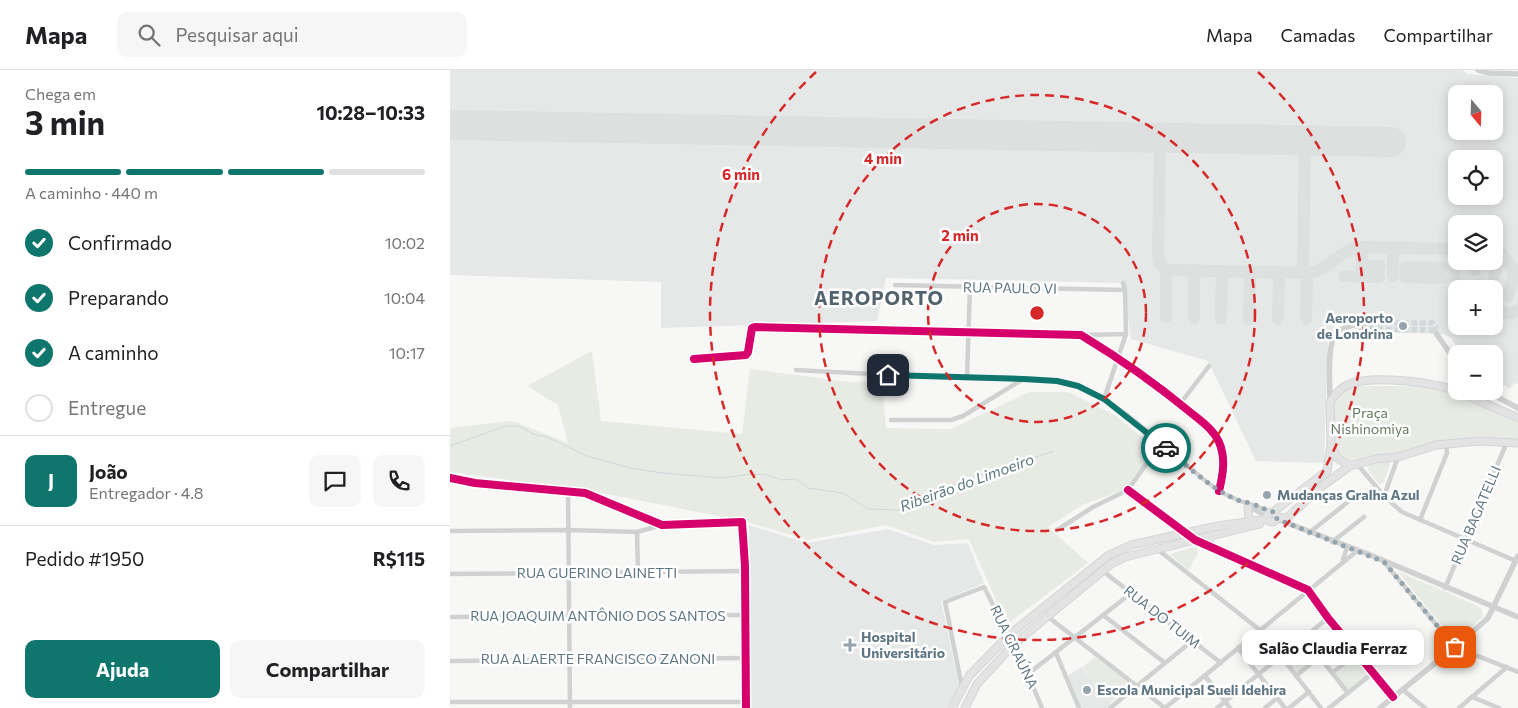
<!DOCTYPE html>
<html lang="pt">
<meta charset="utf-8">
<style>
:root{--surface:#fff;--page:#f6f6f6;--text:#202124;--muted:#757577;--line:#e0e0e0;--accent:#0f766e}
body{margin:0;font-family:Commissioner,sans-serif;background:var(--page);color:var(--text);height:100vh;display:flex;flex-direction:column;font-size:19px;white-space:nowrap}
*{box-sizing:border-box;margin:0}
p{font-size:16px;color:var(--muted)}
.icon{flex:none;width:28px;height:28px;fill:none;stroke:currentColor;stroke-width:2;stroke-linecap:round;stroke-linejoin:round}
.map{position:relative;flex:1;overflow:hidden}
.drawer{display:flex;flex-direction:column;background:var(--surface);width:450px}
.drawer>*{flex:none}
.needle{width:32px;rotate:161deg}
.fabs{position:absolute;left:998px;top:15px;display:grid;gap:10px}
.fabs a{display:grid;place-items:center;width:55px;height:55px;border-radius:10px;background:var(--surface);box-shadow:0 2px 12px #0003;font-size:25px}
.pin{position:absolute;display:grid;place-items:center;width:42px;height:42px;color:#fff;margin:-21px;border-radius:10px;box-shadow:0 2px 8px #0006}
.courier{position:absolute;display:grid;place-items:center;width:50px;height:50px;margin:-25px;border:4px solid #0f766e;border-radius:50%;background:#fff;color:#222;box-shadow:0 1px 6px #0007}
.bubble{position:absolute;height:35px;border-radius:10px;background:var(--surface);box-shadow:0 2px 12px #0003;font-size:16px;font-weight:700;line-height:35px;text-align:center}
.headline em{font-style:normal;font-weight:700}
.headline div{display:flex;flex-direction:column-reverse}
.headline{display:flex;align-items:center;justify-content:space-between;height:85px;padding:0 25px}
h1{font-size:32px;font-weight:700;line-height:38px}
.bar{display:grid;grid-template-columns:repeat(4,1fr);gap:8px 5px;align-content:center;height:60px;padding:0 25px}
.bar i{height:6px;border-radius:4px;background:var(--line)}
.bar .active{background:var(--accent)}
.bar p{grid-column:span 4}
.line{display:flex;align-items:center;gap:12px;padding:0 25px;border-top:1px solid var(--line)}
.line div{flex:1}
.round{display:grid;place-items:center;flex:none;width:52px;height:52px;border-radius:10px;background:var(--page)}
ol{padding:0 25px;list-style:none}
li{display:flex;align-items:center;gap:15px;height:55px}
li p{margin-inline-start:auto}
li .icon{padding:5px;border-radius:50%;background:var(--accent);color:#fff;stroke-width:4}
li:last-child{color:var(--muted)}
li i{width:28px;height:28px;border:2px solid var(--line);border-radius:50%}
.button{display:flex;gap:10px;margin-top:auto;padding:10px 25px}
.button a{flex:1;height:58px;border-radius:10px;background:var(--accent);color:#fff;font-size:20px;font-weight:700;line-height:58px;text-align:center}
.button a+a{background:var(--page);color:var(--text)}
header{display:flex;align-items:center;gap:30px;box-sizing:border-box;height:70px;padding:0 25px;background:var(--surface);border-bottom:1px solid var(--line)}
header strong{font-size:24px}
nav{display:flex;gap:28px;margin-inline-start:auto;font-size:18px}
.search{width:350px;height:45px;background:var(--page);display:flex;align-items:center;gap:12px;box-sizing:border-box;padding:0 18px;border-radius:10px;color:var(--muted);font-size:19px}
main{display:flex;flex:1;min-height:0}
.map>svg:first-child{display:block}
.built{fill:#e5e8e7;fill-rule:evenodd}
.green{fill:#e7ebe4}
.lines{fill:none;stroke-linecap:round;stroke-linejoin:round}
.stream{stroke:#cfd8db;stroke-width:1}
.taxiway{stroke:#dedfdf;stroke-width:12}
.runway{stroke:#dedfdf;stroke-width:30}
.tertiary-tunnel{stroke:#d1d7da;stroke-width:5.5;stroke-dasharray:5.5 3;stroke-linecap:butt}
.primary-casing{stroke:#d4d5d5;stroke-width:9}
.minor{stroke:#d0d1d1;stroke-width:4.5}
.tertiary{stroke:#d0d1d1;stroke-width:5.5}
.primary{stroke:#e3e3e3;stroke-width:7}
.cycleway-casing{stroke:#fff;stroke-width:11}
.cycleway{stroke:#d6006c;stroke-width:8}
.done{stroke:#95a3ac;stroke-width:5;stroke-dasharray:0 9}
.route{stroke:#0f766e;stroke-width:6}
.ring{fill:none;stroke:#d62828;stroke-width:2.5;stroke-dasharray:9 6}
.poi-dot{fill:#95a3ac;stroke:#fff;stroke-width:2}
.labels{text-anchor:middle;stroke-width:5;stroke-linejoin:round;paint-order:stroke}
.street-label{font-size:14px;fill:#607684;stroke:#fff}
.poi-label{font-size:14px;font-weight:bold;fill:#607684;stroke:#fff;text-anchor:start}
.park-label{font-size:14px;fill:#667a60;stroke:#fff}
.water-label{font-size:15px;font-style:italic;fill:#5b767e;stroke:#fff}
.district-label{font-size:19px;font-weight:bold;letter-spacing:1px;fill:#53636e;stroke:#fff}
.centre{fill:#d62828;stroke:#fff;stroke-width:2.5}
.ring-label{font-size:15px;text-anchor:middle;font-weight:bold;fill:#d62828;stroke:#fff;stroke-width:5;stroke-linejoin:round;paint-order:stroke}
</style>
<header>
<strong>Mapa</strong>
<div class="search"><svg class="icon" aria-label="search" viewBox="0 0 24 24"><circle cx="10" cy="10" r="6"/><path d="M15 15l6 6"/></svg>Pesquisar aqui</div>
<nav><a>Mapa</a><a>Camadas</a><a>Compartilhar</a></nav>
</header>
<main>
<section class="drawer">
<div class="headline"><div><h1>3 min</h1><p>Chega em</p></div><em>10:28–10:33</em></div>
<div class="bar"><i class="active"></i><i class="active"></i><i class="active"></i><i></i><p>A caminho · 440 m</p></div>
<ol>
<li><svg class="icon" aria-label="check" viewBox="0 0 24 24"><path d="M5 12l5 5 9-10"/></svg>Confirmado<p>10:02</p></li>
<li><svg class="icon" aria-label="check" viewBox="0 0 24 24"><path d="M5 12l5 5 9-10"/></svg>Preparando<p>10:04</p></li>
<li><svg class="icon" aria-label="check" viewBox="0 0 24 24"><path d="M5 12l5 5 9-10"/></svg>A caminho<p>10:17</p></li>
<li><i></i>Entregue</li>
</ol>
<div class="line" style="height:90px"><b class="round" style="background:var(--accent);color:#fff">J</b><div><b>João</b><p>Entregador · 4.8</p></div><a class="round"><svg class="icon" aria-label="chat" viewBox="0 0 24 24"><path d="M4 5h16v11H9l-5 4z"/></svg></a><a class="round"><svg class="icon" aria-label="phone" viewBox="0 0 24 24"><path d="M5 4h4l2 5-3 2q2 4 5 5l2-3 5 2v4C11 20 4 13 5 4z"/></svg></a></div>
<div class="line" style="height:65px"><div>Pedido #1950</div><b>R$115</b></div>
<div class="button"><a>Ajuda</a><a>Compartilhar</a></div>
</section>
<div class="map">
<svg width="1068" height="638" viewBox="0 0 1068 638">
<rect width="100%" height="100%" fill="#f7f7f6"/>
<!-- built -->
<g class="built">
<path d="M0,0H1012L1018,4L1068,8V314L1065,313L1059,319L1055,315L1050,318L1046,315L1044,317V284H1011L1001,268L994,264L919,262V253L885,255L878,270L874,393L806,391L758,291L681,269L673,213L436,208L427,251L211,258V212L0,205ZM1006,24H1044V61H1006ZM1006,89H1044V126H1006ZM1006,154H1044V191H1006ZM1006,219H1044V256H1006Z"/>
<path d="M299,455L357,473L438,459L484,475L518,473L534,513L491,531L510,620L499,636L496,638H301Z"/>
<path d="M631,597L661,634L656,638H631L618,606Z"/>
</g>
<!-- green -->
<g class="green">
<path d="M142,281L151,351L292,364L300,299L398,312L432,311L436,358L501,359L579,322H618L665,345L705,378L676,419L632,435L598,457L638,493L556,555L550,543L545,528L519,469L484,472L436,455L358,470L294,451L136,420L0,402V358L63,351L118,373L108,335L77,316Z"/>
<path d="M905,316H972L989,318L1017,328L1068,352V369L1042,367L991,370L947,383L901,391C897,390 892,389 890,387C884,381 881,337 886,329C890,322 898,319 905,316Z"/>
<path d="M935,392H939L940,395L934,412L929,414L918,400L917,396Z"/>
<path d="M747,476L748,484L738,500L720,484Z"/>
<path d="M947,501L1028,536L1032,540L1033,546L1011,568L1006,570L1002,568Z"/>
<path d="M854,570L867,586L847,603L834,586Z"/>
<path d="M645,587L682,615L660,633L632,597Z"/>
<path d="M907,587L920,603L899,620L885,604Z"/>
</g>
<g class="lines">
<!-- stream -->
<path class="stream" d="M0,376L55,356H69L83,364L97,367L137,386L181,398L212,403L272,408L303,404L318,405L331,410L346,409L358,418L393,423L418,439L448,440L490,425L503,415L604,381"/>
<!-- taxiway -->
<g class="taxiway">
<path d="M710,68L708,187L710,194L717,200L859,203C882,198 888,180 912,177L1006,179"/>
<path d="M1044,181L1050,182L1068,205"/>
<path d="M912,196H930"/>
<path d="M955,197L993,198"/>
<path d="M1025,200L1028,191"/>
<path d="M853,202L855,70"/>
<path d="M894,206L929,207"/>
<path d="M912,206V177"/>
<path d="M943,206V178"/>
<path d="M955,207L992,208"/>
<path d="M1044,207L1050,182"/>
<path d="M1004,208L1005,179"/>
<path d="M1030,215L1033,219"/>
<path d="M1058,226L1065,201"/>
<path d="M1044,233C1051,242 1057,247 1068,240"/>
<path d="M716,247V199"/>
<path d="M744,248V200"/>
<path d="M771,249L772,201"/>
<path d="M799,249L800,202"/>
<path d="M828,249L829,202"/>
<path d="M856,249L857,202"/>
</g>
<!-- runway -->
<path class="runway" d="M0,55L941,72"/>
<!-- tertiary-tunnel -->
<g class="tertiary-tunnel">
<path d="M919,253H983L987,259"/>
<path d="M919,259L982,260L986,263"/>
</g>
<defs>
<g id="primary">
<path d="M1007,321L1068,348"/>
<path d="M882,377L887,388L900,396"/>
<path d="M798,437L799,451"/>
<circle cx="822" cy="447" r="5"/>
<path d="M823,442L877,401L881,374L880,332C885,324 891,317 900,314C922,305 984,312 1006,321"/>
<path d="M827,448H835L839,446L872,416L900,396L926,389L948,387L986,375L1029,371L1068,373"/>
<path d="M759,466L760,477"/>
<path d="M502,638L519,606L558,566L659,485L681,475L768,456L817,449"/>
<path d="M515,638L527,614L563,575L661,494L675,487L810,454"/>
</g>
</defs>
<!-- primary casing -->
<use href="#primary" class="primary-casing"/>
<!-- minor -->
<g class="minor">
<path d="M445,215L675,220"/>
<path d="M633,265L676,264"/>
<path d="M244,289L296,285L298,282L302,258L305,257L631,265C669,288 706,314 740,342C751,351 763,359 769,372C776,388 773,405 769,421"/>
<path d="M346,300C402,303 459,306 516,308C546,309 602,305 629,316C682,339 721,387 768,420C784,431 803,434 820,442"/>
<path d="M517,308L520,217"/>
<path d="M654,329L676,264L675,220L673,213"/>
<path d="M730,334L759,296"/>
<path d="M441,350H501L513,346L573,309"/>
<path d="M907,394L934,426L952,442L1066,491"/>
<path d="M0,408L25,413L135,423L212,455L292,452L295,496L296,638"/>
<path d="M118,420L120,638"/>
<path d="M678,420L745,470L858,520L878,548L943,627"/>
<path d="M934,426L948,387"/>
<path d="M798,436L817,447"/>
<path d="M970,450L997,383L996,374"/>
<path d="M607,460L643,437L678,420L711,373"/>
<path d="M0,461L119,460L187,462L212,455"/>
<path d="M187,462L188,502"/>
<path d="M859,463L899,431"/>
<path d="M882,472L914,447"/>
<path d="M707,479L810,560"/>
<path d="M893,490L897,477"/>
<path d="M934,492L1005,577L1068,602"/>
<path d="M645,495L771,593"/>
<path d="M0,504L295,501"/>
<path d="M995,518L1057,372"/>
<path d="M653,545L715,593"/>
<path d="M597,546L715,638"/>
<path d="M0,547L295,545"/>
<path d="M854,567L898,623"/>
<path d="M788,578L835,638"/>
<path d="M606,583L629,638"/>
<path d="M831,586L871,638"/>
<path d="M0,591L295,588"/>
<path d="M882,603L907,584"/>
<path d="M578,604L680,524"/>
<path d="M755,606L780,638"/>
<path d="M846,606L869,587"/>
<path d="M512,617L495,532L534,517L578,604L592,638"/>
<path d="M953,620L975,638"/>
<path d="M1022,627L1049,638"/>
<path d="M0,632H296"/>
<path d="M660,638L742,571"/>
<path d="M715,638L907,481"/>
<path d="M767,638L878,548"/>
<path d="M815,638L827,628"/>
<path d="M839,638L859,622"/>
<path d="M879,638L923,603"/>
<path d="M1009,638L1057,597"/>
</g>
<!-- tertiary -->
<g class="tertiary">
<path d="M1028,0L1039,3L1068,4"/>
<path d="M903,255L919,253"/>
<path d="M986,263L1006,292"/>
<path d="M1036,321L1068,338"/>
<path d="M880,331C880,316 876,270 888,261C892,258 899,257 903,255L912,258L919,259"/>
<path d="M827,449L918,484L1068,547"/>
<path d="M930,638L1005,577L1038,548L1068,486"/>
</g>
<!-- primary -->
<use href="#primary" class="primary"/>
<defs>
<g id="cycleway">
<path d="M244,289L296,285L298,282L302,258L305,257L631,265C669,288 706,314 740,342C751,351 763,359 769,372C776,388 773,405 769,421"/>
<path d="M0,408L25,413L135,423L212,455L292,452L295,496L296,638"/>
<path d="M678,420L745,470L858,520L878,548L943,627"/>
</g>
</defs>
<!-- cycleway casing -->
<use href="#cycleway" class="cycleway-casing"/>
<!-- cycleway -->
<use href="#cycleway" class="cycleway"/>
</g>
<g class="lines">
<!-- done -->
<path class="done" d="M716,378C737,396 759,417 785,429C791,432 797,432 803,434C811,437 817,441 825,442L827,449L934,492L1005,577"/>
<!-- route -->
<path class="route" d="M438,305L573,309L607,311L628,316L654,329L716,378"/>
</g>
<!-- distance rings -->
<g class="ring">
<circle cx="587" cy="243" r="109"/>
<circle cx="587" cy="243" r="218"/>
<path d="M808 2A327 327 0 1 1 366 2"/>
</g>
<!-- markers -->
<g class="poi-dot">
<circle cx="953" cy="256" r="5"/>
<circle cx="817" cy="425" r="5"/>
<path d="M397.5 567.5h5v5h5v5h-5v5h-5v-5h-5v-5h5z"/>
<circle cx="637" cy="620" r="5"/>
</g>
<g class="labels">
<!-- street labels -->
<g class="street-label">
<text transform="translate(560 218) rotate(1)" y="5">RUA PAULO VI</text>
<text transform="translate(1026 445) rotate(-67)" y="5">RUA BAGATELLI</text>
<text x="147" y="508">RUA GUERINO LAINETTI</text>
<text x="148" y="551">RUA JOAQUIM ANTÔNIO DOS SANTOS</text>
<text transform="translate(712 547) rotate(38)" y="5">RUA DO TUIM</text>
<text transform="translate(564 577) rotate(64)" y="5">RUA GRAÚNA</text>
<text x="148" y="594">RUA ALAERTE FRANCISCO ZANONI</text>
</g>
<!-- poi labels -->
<g class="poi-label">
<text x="943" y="253" text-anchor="end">Aeroporto<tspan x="943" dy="16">de Londrina</tspan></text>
<text x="827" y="430">Mudanças Gralha Azul</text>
<text x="411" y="572">Hospital<tspan x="411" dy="16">Universitário</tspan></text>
<text x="647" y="625">Escola Municipal Sueli Idehira</text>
</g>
<!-- park labels -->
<g class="park-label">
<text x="920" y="348">Praça<tspan x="920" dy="16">Nishinomiya</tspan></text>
</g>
<!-- water labels -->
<g class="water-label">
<text transform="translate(517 413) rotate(-20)" y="5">Ribeirão do Limoeiro</text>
</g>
<!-- district labels -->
<g class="district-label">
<text x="429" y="235">AEROPORTO</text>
</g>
</g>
<circle cx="587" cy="243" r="8" class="centre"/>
<g class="ring-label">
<text x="433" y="94">4 min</text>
<text x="291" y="110">6 min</text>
<text x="510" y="171">2 min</text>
</g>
</svg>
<div class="fabs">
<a><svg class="needle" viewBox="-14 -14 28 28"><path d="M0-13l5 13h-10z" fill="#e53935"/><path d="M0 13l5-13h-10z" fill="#757577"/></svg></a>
<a><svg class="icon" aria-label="locate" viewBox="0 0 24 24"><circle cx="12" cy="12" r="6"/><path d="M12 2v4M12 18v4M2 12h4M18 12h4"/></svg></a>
<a><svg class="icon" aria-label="layers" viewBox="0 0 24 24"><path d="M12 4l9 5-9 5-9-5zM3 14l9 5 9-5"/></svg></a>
<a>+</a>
<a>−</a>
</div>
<div class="pin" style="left:1005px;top:577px;background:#ea580c"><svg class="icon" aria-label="bag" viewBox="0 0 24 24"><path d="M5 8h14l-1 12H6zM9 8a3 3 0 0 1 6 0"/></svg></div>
<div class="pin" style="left:438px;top:305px;background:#1f2937"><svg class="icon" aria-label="home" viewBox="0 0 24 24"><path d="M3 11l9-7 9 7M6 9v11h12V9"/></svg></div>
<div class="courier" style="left:716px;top:378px"><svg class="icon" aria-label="car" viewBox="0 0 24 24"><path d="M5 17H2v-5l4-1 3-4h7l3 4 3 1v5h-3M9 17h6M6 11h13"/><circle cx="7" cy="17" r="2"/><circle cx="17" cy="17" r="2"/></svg></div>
<div class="bubble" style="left:792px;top:560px;width:182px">Salão Claudia Ferraz</div>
</div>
</main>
